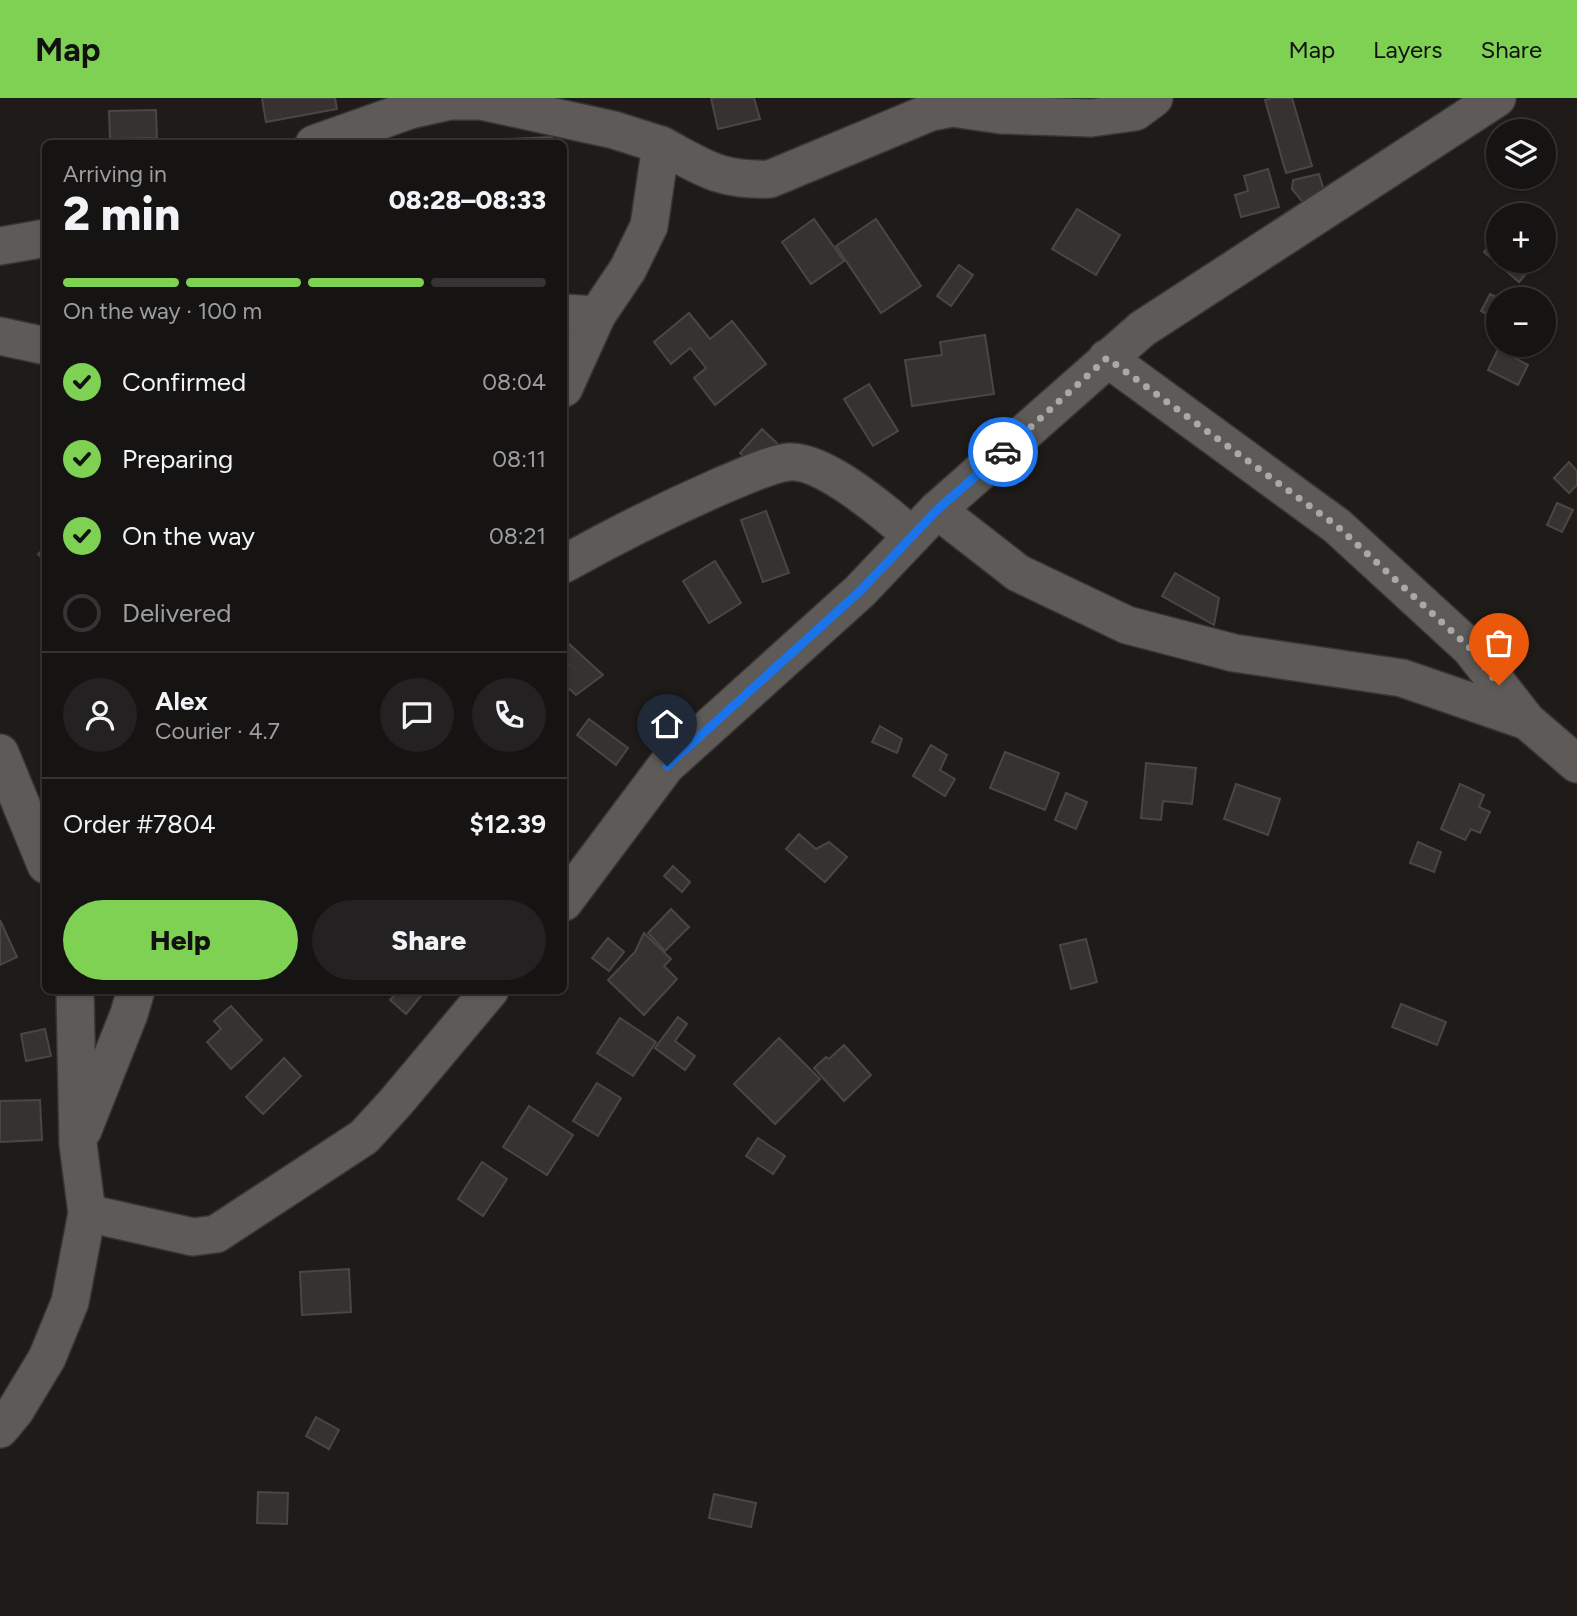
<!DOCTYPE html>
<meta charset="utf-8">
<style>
:root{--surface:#161413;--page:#232121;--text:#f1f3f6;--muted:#9e9ea0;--line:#353333;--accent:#7ed153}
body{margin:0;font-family:Figtree,sans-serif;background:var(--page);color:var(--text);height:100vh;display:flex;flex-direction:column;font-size:26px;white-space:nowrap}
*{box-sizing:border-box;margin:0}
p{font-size:23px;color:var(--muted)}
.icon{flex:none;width:38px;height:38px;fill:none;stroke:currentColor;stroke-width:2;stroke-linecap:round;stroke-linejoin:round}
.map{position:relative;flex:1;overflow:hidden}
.details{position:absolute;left:42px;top:42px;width:525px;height:854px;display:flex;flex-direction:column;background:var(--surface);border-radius:10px;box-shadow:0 2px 5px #0004,0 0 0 2px var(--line)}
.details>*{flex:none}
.tools{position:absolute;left:1486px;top:21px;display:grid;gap:14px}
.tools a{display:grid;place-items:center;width:70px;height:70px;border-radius:50%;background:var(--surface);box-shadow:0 2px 5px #0004,0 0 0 2px var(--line);font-size:35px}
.pin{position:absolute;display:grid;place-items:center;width:60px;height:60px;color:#fff;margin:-72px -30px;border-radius:50% 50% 50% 0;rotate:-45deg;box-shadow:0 0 7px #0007}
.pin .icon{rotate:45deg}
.courier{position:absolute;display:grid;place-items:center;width:70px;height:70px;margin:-35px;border:5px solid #1a73e8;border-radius:50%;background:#fff;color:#222;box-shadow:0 2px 9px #0007}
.summary em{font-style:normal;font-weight:800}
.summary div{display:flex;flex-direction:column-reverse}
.summary{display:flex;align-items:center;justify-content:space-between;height:119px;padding:0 21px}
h1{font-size:46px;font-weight:800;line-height:52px}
.bar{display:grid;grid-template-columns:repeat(4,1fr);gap:10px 7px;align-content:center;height:84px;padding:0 21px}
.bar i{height:9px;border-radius:5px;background:var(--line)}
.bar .on{background:var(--accent)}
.bar p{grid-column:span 4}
.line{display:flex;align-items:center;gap:18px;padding:0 21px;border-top:2px solid var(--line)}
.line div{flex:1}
.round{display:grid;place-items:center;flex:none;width:74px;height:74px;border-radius:37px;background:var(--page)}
ol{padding:0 21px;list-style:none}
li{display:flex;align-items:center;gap:21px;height:77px}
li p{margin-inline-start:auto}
li .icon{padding:7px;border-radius:50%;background:var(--accent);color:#111;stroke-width:4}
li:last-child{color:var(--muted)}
li i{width:38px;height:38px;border:4px solid var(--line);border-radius:50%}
.action{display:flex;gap:14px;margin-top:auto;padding:14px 21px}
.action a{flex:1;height:80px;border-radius:42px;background:var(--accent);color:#111;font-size:28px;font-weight:800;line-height:80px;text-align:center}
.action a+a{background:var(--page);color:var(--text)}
header{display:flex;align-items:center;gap:42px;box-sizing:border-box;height:98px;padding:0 35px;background:var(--accent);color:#111}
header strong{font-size:33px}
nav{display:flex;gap:38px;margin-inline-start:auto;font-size:24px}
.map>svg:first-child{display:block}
.building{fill:#353230;stroke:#494643;stroke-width:2}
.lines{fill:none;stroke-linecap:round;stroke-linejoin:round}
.minor-casing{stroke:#383635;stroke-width:40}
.minor{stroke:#5d5a57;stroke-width:37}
.done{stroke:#aba9a7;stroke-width:7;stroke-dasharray:0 12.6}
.route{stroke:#1a73e8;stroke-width:9}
</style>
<header>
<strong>Map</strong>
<nav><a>Map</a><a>Layers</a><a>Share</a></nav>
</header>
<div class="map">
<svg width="1577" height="1518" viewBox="0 0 1577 1518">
<rect width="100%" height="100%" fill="#1e1b19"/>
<!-- building -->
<g class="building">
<path d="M262,0H335L337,11L266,24Z"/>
<path d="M711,0H754L760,21L718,31Z"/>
<path d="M1272,0H1292L1312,68L1286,75L1265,2Z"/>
<path d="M156,12L157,40L110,41L109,13Z"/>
<path d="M552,39V46H483V42Z"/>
<path d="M1268,71L1279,109L1241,119L1235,97L1248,93L1244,78Z"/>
<path d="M1319,76L1324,93L1306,108L1292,91L1293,82Z"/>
<path d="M1077,111L1120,137L1096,177L1052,151Z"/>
<path d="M814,121L844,163L811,186L782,144Z"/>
<path d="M876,121L921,188L881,215L836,148Z"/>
<path d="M1498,138V163H1537L1519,184L1484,154Z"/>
<path d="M959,167L973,177L951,208L937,198Z"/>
<path d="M1490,196L1500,201H1498V222L1481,213Z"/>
<path d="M689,215L710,241L732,223L766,266L715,307L694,280L706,270L690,250L671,266L654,244Z"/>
<path d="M985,237L994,296L912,308L905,262L942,257L940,244Z"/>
<path d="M1498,251L1528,267L1518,287L1488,272Z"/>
<path d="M869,286L898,333L873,348L844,301Z"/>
<path d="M762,331L779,347L757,370L740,355Z"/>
<path d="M1569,364L1577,373V387L1569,395L1554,380Z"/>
<path d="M1557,405L1573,412L1562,434L1547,427Z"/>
<path d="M766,413L789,475L763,484L741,422Z"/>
<path d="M46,449V464L38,456Z"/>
<path d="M715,463L741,505L709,525L683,483Z"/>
<path d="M1175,475L1219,500L1214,527L1162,498Z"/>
<path d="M567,544L603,577L576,597L564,586V573L569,567L564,563V548Z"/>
<path d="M589,621L628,650L616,667L577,637Z"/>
<path d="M880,628L902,641L897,655L872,644Z"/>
<path d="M931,647L947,657L940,672L955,681L945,698L913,678Z"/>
<path d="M1005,654L1059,675L1045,712L990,690Z"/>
<path d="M1146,665L1196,670L1192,706L1163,703L1161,722L1141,720Z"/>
<path d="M1236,686L1280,701L1268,737L1224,721Z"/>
<path d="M1460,686L1484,697L1479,709L1490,714L1480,735L1471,731L1465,742L1441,731Z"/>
<path d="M1066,695L1087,704L1076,731L1055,722Z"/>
<path d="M799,736L816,751L829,744L847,759L825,784L786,751Z"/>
<path d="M1418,744L1441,754L1434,774L1410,765Z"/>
<path d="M673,768L690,784L682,794L664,778Z"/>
<path d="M671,811L689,829L665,853L648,835Z"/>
<path d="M0,822L17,859L0,867Z"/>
<path d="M644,835L671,861L664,868L677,881L644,917L608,882L635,854Z"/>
<path d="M608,840L624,854L609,873L592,860Z"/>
<path d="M1086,841L1097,884L1071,891L1060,847Z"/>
<path d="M399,892H426L406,916L390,902Z"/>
<path d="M1401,906L1446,924L1437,947L1392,929Z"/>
<path d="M231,908L262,942L231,971L207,944L221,931L214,923Z"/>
<path d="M678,919L687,926L675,943L695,958L685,972L655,950Z"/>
<path d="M620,920L656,944L633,978L597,955Z"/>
<path d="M45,931L51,958L26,963L21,936Z"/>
<path d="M779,940L820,981L775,1026L734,986Z"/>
<path d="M844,947L871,977L844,1003L814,970L826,959L829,961Z"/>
<path d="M284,960L301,978L263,1016L246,999Z"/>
<path d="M597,985L621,1000L598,1038L573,1023Z"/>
<path d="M40,1002L42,1042L0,1044V1003Z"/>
<path d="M529,1008L573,1037L547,1077L503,1049Z"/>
<path d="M758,1040L785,1058L773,1076L746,1058Z"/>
<path d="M482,1064L507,1081L483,1118L458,1101Z"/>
<path d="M349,1171L351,1214L302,1217L300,1174Z"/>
<path d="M316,1319L339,1332L329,1351L306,1338Z"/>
<path d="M258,1394L288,1395L287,1426L257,1425Z"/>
<path d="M714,1396L756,1405L751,1429L709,1420Z"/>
</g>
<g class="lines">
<defs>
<g id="minor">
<path d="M314,46L410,12L450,3H481L614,32L661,47L649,128L628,171L597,217L564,290"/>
<path d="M661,47C704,70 720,83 770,81L931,14L952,10L1001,17L1091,20L1135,14L1154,0"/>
<path d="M0,148L46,140"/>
<path d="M564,215L597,217"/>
<path d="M0,238L46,248"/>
<path d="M1107,260L1337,428L1470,550L1527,623L1577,666"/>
<path d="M937,412L1018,475L1127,527L1234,555L1402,580L1527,623"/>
<path d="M564,466C616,437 668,411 723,387C741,380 769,366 789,364C823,361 887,416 912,438"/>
<path d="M0,655L46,767"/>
<path d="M564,804L666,668L860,493L937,412L1142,231L1497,0"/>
<path d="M83,1032L129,916L136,892"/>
<path d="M87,1115L193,1139L216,1136L364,1039L396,1004L490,892"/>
<path d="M0,1331L15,1313L47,1260L70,1204L87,1115L78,1046L75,892"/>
</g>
</defs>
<!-- minor casing -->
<use href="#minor" class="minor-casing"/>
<!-- minor -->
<use href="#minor" class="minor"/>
</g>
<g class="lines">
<!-- done -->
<path class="done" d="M1003,354L1107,260L1337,428L1470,550L1499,587"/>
<!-- route -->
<path class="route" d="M667,668L860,493L937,412L1003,354"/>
</g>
</svg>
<div class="tools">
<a><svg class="icon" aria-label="layers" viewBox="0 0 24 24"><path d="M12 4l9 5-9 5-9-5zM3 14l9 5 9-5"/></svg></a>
<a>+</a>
<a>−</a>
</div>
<div class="pin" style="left:1499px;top:587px;background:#ea580c"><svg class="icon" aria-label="bag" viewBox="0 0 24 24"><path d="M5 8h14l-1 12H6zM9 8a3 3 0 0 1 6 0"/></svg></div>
<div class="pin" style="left:667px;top:668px;background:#1f2937"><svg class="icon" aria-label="home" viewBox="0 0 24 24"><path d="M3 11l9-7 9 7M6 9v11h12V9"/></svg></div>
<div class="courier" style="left:1003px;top:354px"><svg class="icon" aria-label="car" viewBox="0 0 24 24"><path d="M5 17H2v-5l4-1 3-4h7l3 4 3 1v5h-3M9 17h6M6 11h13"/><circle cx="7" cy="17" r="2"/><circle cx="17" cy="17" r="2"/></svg></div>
<section class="details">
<div class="summary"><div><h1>2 min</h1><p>Arriving in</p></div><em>08:28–08:33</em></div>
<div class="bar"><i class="on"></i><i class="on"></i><i class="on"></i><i></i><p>On the way · 100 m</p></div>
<ol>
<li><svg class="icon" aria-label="check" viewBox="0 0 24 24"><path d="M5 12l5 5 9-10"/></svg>Confirmed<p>08:04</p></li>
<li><svg class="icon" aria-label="check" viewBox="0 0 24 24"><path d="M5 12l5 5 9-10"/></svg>Preparing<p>08:11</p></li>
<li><svg class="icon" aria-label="check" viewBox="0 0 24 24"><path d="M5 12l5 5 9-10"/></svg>On the way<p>08:21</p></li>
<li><i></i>Delivered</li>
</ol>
<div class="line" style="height:126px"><a class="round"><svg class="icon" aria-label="person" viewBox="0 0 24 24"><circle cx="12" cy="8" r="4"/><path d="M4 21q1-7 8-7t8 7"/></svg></a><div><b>Alex</b><p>Courier · 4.7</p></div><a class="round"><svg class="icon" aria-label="chat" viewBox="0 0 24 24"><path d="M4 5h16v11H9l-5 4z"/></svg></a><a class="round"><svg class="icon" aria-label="phone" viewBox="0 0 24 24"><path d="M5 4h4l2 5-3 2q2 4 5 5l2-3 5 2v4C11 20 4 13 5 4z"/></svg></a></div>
<div class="line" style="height:91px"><div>Order #7804</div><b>$12.39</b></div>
<div class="action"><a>Help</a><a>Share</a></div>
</section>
</div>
